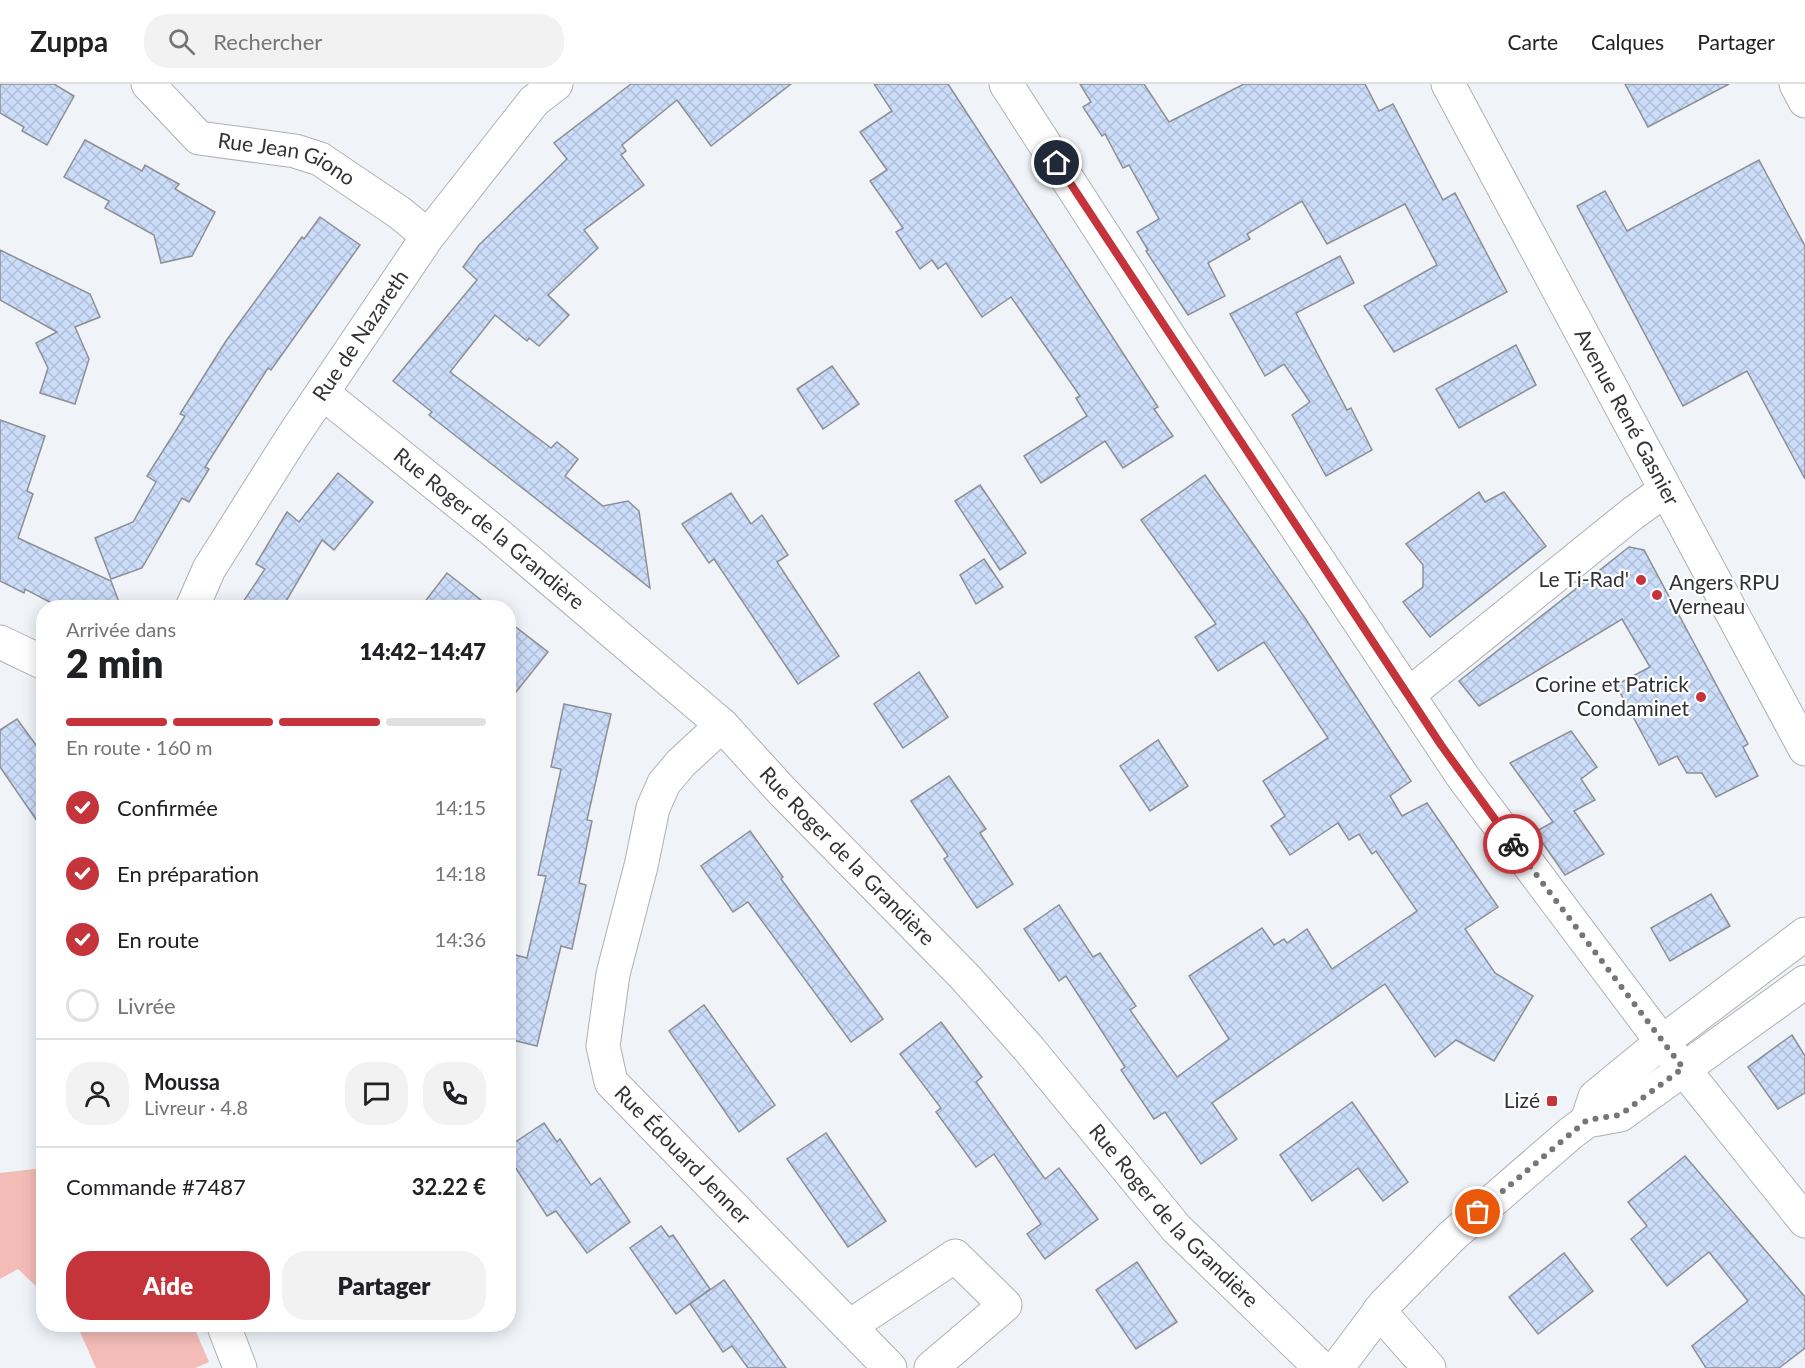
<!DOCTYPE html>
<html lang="fr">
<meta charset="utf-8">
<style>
:root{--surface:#fff;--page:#f2f2f2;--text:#202124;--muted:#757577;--line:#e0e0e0;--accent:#c4343a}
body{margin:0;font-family:Lato,sans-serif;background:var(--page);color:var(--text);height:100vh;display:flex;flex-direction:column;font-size:22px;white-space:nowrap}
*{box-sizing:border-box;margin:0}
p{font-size:20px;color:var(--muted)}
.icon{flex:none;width:33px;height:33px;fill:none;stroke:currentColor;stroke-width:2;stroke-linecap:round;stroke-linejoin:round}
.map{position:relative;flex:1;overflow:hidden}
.details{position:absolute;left:36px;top:516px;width:480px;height:732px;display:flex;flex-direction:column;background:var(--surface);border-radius:24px;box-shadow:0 3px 15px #0003}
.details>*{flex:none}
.pin{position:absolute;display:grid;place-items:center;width:51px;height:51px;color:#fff;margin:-26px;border:3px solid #fff;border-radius:50%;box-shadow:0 2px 6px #0007}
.courier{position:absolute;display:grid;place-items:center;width:60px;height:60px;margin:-30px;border:4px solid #c4343a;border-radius:50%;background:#fff;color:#222;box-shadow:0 2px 8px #0007}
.head em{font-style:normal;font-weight:800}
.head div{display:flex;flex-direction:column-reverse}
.head{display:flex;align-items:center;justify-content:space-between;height:102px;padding:0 30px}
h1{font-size:39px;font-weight:800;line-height:45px}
.bar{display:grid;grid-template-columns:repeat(4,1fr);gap:9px 6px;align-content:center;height:72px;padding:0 30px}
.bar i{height:8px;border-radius:4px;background:var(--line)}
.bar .active{background:var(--accent)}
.bar p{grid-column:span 4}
.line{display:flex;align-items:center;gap:15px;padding:0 30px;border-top:2px solid var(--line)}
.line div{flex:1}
.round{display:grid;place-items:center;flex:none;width:63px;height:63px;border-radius:24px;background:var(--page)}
ol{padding:0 30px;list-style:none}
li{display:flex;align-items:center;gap:18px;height:66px}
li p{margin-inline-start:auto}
li .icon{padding:6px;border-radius:50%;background:var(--accent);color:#fff;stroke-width:4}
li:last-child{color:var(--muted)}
li i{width:33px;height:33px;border:3px solid var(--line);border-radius:50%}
.primary-button{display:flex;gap:12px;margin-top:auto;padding:12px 30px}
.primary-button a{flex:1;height:69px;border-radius:24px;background:var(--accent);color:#fff;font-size:24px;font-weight:800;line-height:69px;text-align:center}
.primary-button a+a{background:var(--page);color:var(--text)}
header{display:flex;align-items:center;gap:36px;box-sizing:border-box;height:84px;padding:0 30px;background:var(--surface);border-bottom:2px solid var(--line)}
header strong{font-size:28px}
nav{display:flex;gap:33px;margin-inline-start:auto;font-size:21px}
.search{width:420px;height:54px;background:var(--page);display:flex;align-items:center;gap:15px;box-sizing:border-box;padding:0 21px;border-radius:24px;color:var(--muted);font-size:22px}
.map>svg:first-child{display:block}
.park{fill:#f3bcb7}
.building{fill:url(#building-cross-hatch);stroke:#8c8f94;stroke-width:1.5}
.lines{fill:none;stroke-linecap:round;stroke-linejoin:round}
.minor-casing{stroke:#adb0b5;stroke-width:35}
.major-casing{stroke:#adb0b5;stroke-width:35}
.minor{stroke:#fff;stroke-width:33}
.major{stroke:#fff;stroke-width:33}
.done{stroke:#74777a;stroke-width:6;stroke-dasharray:0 10.8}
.route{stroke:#c4343a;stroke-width:8}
.poi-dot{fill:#c4343a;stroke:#fff;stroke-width:2}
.labels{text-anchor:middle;stroke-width:4.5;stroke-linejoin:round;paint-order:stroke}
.street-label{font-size:21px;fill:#323336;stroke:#fff}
.poi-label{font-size:21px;fill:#323336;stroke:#fff;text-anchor:end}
</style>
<header>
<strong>Zuppa</strong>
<div class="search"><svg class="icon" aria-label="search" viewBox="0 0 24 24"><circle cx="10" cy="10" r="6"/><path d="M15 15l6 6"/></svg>Rechercher</div>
<nav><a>Carte</a><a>Calques</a><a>Partager</a></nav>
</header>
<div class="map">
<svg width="1805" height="1284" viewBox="0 0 1805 1284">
<defs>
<pattern id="building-cross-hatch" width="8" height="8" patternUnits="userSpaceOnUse" patternTransform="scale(1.5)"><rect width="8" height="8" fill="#ccddfa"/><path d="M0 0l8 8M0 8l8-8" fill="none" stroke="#b0bed7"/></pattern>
</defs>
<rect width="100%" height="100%" fill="#f0f4f9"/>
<!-- park -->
<g class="park">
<path d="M43,1084H44L43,1209L18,1185L0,1195V1089Z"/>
<path d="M77,1241H193L209,1278L195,1284H96Z"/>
</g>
<!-- building -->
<g class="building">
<path d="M0,0H54L74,12L47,61L22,47L24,43L0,29Z"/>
<path d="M631,0H791L711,62L677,16L622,61L626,67L621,71L644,101L584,146L598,164L548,211L569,231L539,262L529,254L527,257L495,231L450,288L551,364L557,358L578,375L565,392L603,422L628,417L639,427L650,504L429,331L432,328L393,297L477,196L463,183L479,161L567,75L554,59Z"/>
<path d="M874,0H948L1158,323L1154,325L1173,352L1123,384L1105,357L1041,399L1024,372L1087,332L1076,314L1080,312L1011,213L982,233L946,179L938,185L932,176L920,185L896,148L903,144L870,97L887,86L860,48L892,27Z"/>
<path d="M1080,0H1144L1169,38L1244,0H1365L1379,27L1393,20L1443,116L1455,109L1507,208L1394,268L1364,222L1437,181L1405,120L1327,160L1302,117L1247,150L1250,155L1208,179L1225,212L1188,231L1146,167L1148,166L1137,148L1159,135L1129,81L1123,84L1105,50L1102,52L1083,23L1091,18Z"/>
<path d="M1625,0H1729L1648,43Z"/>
<path d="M85,56L142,87L145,81L157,88L179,100L175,105L215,128L192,172L161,179L154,151L105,124L109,117L64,93Z"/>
<path d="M1759,76L1805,162V395L1747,287L1683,322L1577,122L1605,107L1627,147Z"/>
<path d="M320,133L360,161L271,286L268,284L205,383L209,385L189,418L182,414L142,484L111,495L95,454L133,438L156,398L147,392L185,332L180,330L226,257L302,153L304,155Z"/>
<path d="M0,166L90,210L100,233L75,243L89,275L75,320L40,309L48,284L36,259L57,248L0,216Z"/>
<path d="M1340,172L1354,199L1296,229L1347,326L1351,324L1372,366L1326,392L1292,331L1310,318L1284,280L1265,292L1230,230Z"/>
<path d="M1516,261L1536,301L1459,344L1436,305Z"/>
<path d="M832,282L859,320L823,345L797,305Z"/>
<path d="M0,336L45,352L27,407L33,410L18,454L111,497L119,518L104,524H61L25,505L24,509L0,497Z"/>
<path d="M338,389L373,418L334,466L322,456L282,524H239L265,485L256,480L287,428L299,438Z"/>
<path d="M1205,391L1305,534L1411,697L1390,712L1402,732L1427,719L1498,823L1465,845L1495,889L1533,912L1494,977L1456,956L1435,973L1385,900L1212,1019L1237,1055L1201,1080L1165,1028L1154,1035L1121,986L1125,983L1066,892L1059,897L1024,845L1059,821L1093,873L1100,869L1136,922L1130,926L1177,993L1229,955L1189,892L1262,844L1274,861L1284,855L1287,859L1307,845L1332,885L1417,827L1376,767L1372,770L1359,750L1349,756L1338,739L1290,771L1271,742L1285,732L1263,697L1328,654L1264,558L1218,587L1195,553L1216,540L1141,436Z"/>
<path d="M980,401L1026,469L1000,486L955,417Z"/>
<path d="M1479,408L1485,418L1504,408L1546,462L1430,553L1403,518L1423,503V481L1406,460Z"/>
<path d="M731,409L751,440L762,431L788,471L777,478L839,572L798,600L714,475L709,479L682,440Z"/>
<path d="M1629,463L1644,466L1748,660L1743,663L1758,692L1716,713L1702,689H1687L1677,672L1659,681L1616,601L1650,583L1622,535L1479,622L1459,597Z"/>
<path d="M984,475L1003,503L976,520L960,491Z"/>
<path d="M447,489L491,524H420Z"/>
<path d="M508,537L548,568L508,618Z"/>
<path d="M919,588L948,633L903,664L874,620Z"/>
<path d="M564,620L611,630L587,736L592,737L579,799L586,801L572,865L561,862L537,962L508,955V869L527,874L546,792L538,791L561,685L551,683Z"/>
<path d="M17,635L44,672V747L0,683V646Z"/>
<path d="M1571,647L1597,683L1581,695L1595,716L1574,727L1604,770L1565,791L1535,748L1553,738L1510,679Z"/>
<path d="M1158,656L1188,702L1150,727L1120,682Z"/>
<path d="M949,692L986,745L980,749L1013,800L977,824L944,775L948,772L911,717Z"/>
<path d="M750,747L783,793L781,795L883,935L851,958L748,818L733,828L701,782Z"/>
<path d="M1711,810L1730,842L1670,877L1651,844Z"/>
<path d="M704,921L775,1021L739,1048L669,947Z"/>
<path d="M941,938L982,993L976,998L1045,1095L1059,1084L1098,1135L1045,1175L1027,1150L1041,1140L994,1070L976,1083L936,1028L941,1024L900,970Z"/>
<path d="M1792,951L1805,972V1009L1778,1025L1748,983Z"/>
<path d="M1352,1018L1408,1098L1383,1117L1358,1084L1312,1117L1280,1071Z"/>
<path d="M544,1039L557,1058L560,1055L591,1101L600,1094L630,1138L587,1169L556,1127L547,1132L508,1072V1063Z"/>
<path d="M826,1049L886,1137L848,1163L787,1075Z"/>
<path d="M1685,1072L1805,1213V1264L1779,1284H1706L1692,1262L1748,1217L1709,1168L1667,1202L1631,1155L1647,1142L1628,1118Z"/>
<path d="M661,1142L669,1153L673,1151L710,1205L676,1230L630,1164Z"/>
<path d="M1564,1169L1593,1207L1538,1250L1509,1213Z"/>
<path d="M1137,1178L1177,1238L1136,1265L1096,1206Z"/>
<path d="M724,1196L786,1284H748L732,1262L723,1268L690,1220Z"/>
</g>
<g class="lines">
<defs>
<g id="minor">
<path id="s1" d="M148,0L199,54L295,67L320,75L400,129L428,152"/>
<path d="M1006,0L1172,257L1463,693L1662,958L1805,1137"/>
<path d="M1796,0L1805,17"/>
<path id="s2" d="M324,310L496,449L722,641L782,707L965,893L1029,965L1176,1144L1321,1284"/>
<path id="s3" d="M192,524L209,485L293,352L428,152L534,17L556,0"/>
<path d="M0,558L44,579"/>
<path d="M1408,611L1632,430L1665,406"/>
<path id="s4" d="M722,641L681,679L664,699L653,724L641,782L613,890L603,962L611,998L890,1284"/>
<path d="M1379,1227L1429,1284"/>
<path d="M223,1240L240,1284"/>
<path d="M850,1242L955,1172L1005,1221L931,1284"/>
</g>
<g id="major">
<path id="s5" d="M1448,0L1805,665"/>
<path d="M1587,1037L1595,1013L1662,958L1805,850"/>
<path d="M1337,1284L1385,1220L1452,1152L1571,1049L1587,1037L1620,1031L1805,898"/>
</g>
</defs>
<!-- minor casing -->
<use href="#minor" class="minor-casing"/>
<!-- major casing -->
<use href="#major" class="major-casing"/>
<!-- minor -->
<use href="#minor" class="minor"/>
<!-- major -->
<use href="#major" class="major"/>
</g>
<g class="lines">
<!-- done -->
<path class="done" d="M1478,1128L1587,1036L1620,1031L1683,984L1513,760"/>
<!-- route -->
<path class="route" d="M1057,79L1441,661L1513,760"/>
</g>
<!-- markers -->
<g class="poi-dot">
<circle cx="1641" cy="496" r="6"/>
<circle cx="1657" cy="511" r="6"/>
<circle cx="1701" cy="613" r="6"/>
<rect x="1546" y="1011" width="12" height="12" rx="3"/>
</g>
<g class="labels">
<!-- street labels -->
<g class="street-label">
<text dy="7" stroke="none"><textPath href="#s1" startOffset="165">Rue Jean Giono</textPath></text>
<text dy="7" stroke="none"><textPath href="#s3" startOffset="321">Rue de Nazareth</textPath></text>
<text dy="7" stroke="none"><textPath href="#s5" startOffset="378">Avenue René Gasnier</textPath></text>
<text dy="7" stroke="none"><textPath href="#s2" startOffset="213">Rue Roger de la Grandière</textPath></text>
<text dy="7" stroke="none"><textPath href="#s2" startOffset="699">Rue Roger de la Grandière</textPath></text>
<text dy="7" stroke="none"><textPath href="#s4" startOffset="492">Rue Édouard Jenner</textPath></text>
<text dy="7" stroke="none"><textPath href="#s2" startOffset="1185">Rue Roger de la Grandière</textPath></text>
</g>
<!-- poi labels -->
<g class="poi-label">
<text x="1629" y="503">Le Ti-Rad'</text>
<text x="1669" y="506" text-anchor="start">Angers RPU<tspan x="1669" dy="24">Verneau</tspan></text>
<text x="1689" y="608">Corine et Patrick<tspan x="1689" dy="24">Condaminet</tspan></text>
<text x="1540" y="1024">Lizé</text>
</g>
</g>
</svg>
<div class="pin" style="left:1478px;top:1128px;background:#ea580c"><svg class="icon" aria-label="bag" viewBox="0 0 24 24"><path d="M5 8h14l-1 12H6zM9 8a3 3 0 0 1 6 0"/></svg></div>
<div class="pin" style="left:1057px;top:79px;background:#1f2937"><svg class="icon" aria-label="home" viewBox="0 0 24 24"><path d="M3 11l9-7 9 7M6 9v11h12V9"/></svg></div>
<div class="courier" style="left:1513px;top:760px"><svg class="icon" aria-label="bike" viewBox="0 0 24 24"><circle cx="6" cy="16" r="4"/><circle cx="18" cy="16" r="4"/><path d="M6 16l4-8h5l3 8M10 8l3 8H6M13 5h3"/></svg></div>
<section class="details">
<div class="head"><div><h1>2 min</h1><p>Arrivée dans</p></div><em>14:42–14:47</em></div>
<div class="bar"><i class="active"></i><i class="active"></i><i class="active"></i><i></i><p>En route · 160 m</p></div>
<ol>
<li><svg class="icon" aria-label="check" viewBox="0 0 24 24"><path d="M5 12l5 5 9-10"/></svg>Confirmée<p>14:15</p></li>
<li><svg class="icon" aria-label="check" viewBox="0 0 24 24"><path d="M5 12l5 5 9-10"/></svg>En préparation<p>14:18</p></li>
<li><svg class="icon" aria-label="check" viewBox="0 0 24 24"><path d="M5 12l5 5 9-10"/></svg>En route<p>14:36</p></li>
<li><i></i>Livrée</li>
</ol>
<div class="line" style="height:108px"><a class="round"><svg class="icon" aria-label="person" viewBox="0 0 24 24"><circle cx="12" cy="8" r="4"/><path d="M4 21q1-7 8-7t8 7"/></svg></a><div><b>Moussa</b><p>Livreur · 4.8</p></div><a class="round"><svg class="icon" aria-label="chat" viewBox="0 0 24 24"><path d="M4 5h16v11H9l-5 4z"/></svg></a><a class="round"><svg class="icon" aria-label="phone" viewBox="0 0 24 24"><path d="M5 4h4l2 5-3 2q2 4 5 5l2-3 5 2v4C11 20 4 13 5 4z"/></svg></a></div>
<div class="line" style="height:78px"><div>Commande #7487</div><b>32.22 €</b></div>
<div class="primary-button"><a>Aide</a><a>Partager</a></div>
</section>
</div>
